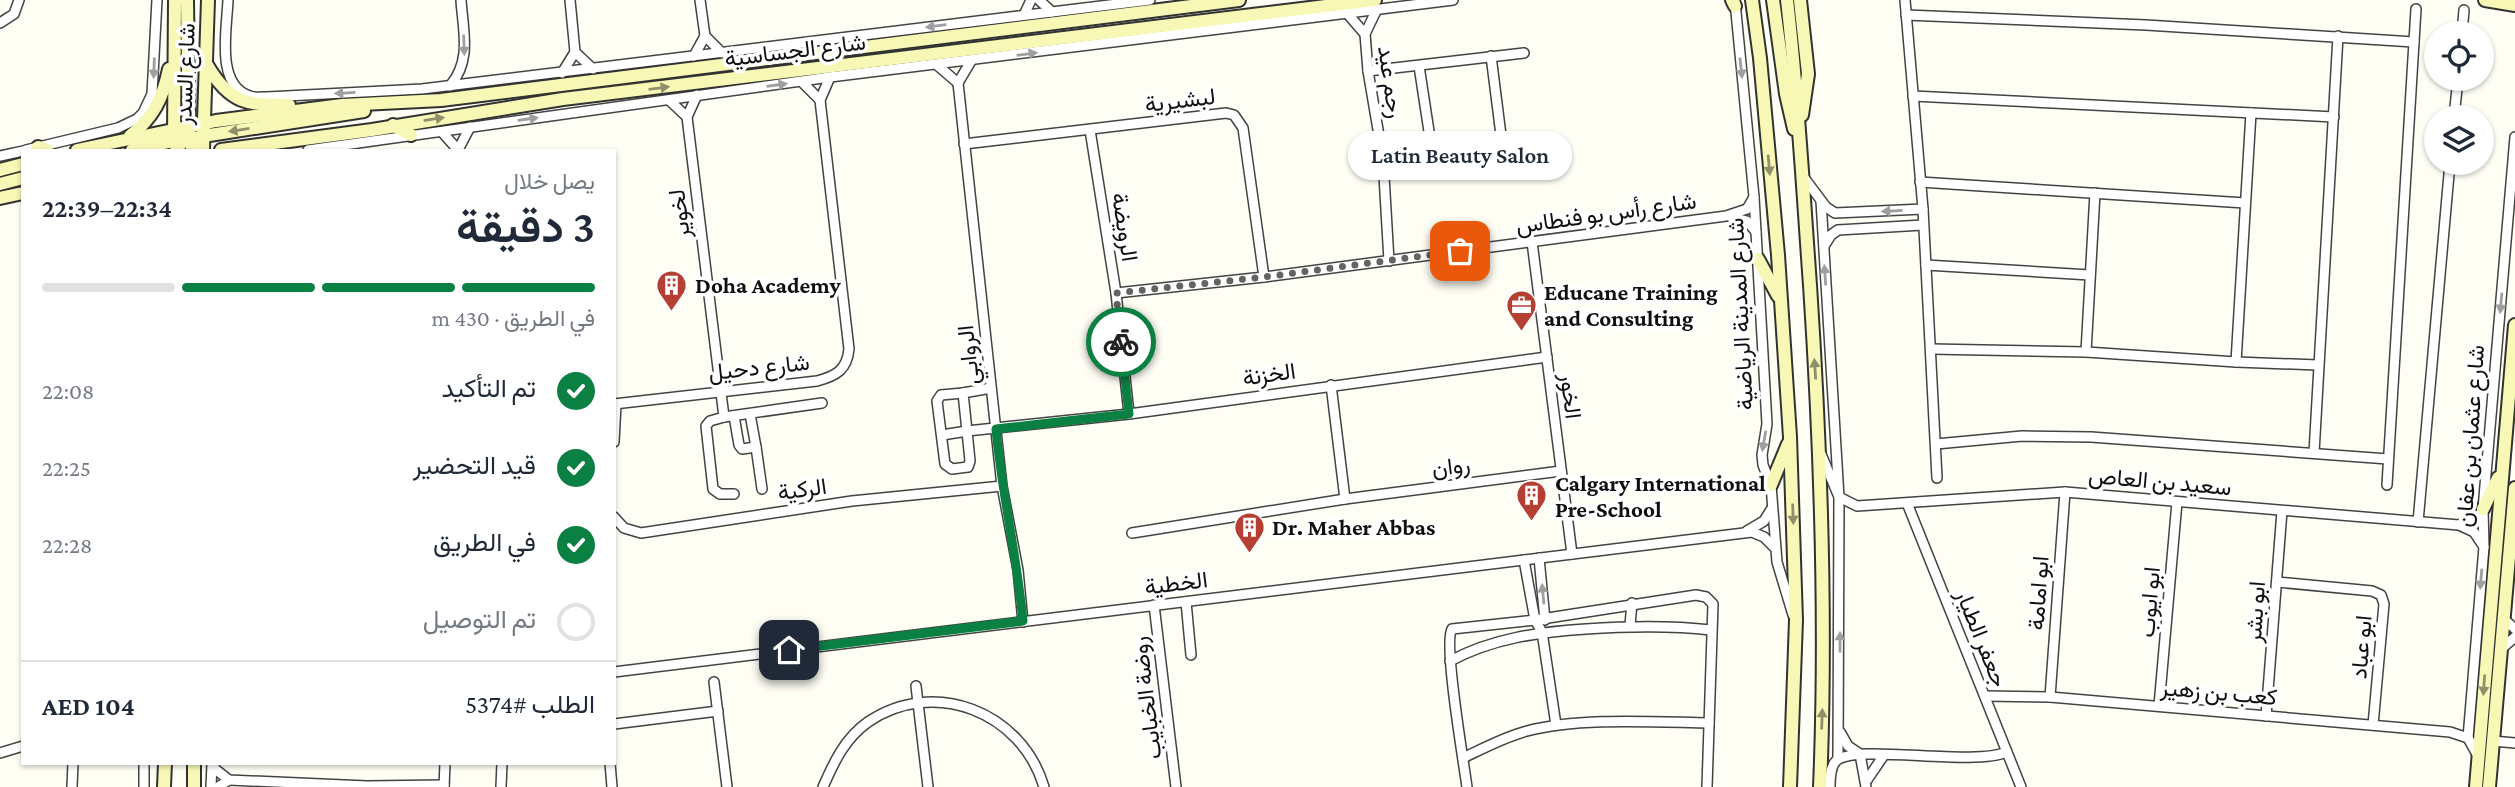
<!DOCTYPE html>
<html lang="ar">
<meta charset="utf-8">
<style>
:root{--surface:#fff;--page:#f6f6f7;--text:#1f2937;--muted:#747a83;--line:#e0e1e3;--accent:#0b8043}
body{margin:0;font-family:"Crimson Pro",Vazirmatn,serif;background:var(--page);color:var(--text);direction:rtl;height:100vh;display:flex;flex-direction:column;font-size:26px;white-space:nowrap}
*{box-sizing:border-box;margin:0}
p{font-size:23px;color:var(--muted)}
.icon{flex:none;width:38px;height:38px;fill:none;stroke:currentColor;stroke-width:2;stroke-linecap:round;stroke-linejoin:round}
.map{position:relative;flex:1;overflow:hidden;direction:ltr}
.details{position:absolute;left:21px;top:149px;width:595px;height:616px;display:flex;flex-direction:column;background:var(--surface);border-radius:0px;box-shadow:0 2px 5px #0004;direction:rtl}
.details>*{flex:none}
.tools{position:absolute;left:2424px;top:21px;display:grid;gap:14px}
.tools a{display:grid;place-items:center;width:70px;height:70px;border-radius:50%;background:var(--surface);box-shadow:0 2px 5px #0004;font-size:35px}
.pin{position:absolute;display:grid;place-items:center;width:60px;height:60px;color:#fff;margin:-30px;border-radius:14px;box-shadow:0 4px 10px #0006}
.courier{position:absolute;display:grid;place-items:center;width:70px;height:70px;margin:-35px;border:5px solid #0b8043;border-radius:50%;background:#fff;color:#222;box-shadow:0 2px 9px #0007}
.bubble{position:absolute;height:49px;border-radius:24px;background:var(--surface);box-shadow:0 2px 5px #0004;font-size:23px;font-weight:600;line-height:49px;text-align:center;direction:rtl}
.summary em{font-style:normal;font-weight:600}
.summary div{display:flex;flex-direction:column-reverse}
.summary{display:flex;align-items:center;justify-content:space-between;height:119px;padding:0 21px}
h1{font-size:46px;font-weight:600;line-height:52px}
.bar{display:grid;grid-template-columns:repeat(4,1fr);gap:10px 7px;align-content:center;height:84px;padding:0 21px}
.bar i{height:9px;border-radius:5px;background:var(--line)}
.bar .on{background:var(--accent)}
.bar p{grid-column:span 4}
.line{display:flex;align-items:center;gap:18px;padding:0 21px;border-top:2px solid var(--line)}
.line div{flex:1}
ol{padding:0 21px;list-style:none}
li{display:flex;align-items:center;gap:21px;height:77px}
li p{margin-inline-start:auto}
li .icon{padding:7px;border-radius:50%;background:var(--accent);color:#fff;stroke-width:4}
li:last-child{color:var(--muted)}
li i{width:38px;height:38px;border:4px solid var(--line);border-radius:50%}
.map>svg:first-child{display:block}
.lines{fill:none;stroke-linecap:round;stroke-linejoin:round}
.street-casing{stroke:#434343;stroke-width:12}
.secondary-casing{stroke:#323232;stroke-width:16}
.street{stroke:#fff;stroke-width:9}
.secondary{stroke:#f7f8b5;stroke-width:12}
.oneway{fill:#9f9f9f}
.oneway2{fill:#8f906b}
.done{stroke:#636360;stroke-width:7;stroke-dasharray:0 12.6}
.route{stroke:#0b8043;stroke-width:9}
.labels{text-anchor:middle;stroke-width:7;stroke-linejoin:round;paint-order:stroke}
.street-label{font-size:23px;fill:#101010;stroke:#fff}
.poi-label{font-size:23px;font-weight:bold;fill:#101010;stroke:#fff;text-anchor:start}
</style>
<div class="map">
<svg width="2515" height="787" viewBox="0 0 2515 787">
<rect width="100%" height="100%" fill="#fefef5"/>
<g class="lines">
<defs>
<g id="street">
<path d="M228,0C227,28 215,86 250,96C255,98 262,97 267,97L422,89L1150,0"/>
<path d="M570,0L575,52L593,69"/>
<path d="M700,0L705,36L722,53"/>
<path d="M1039,0L1052,12"/>
<path d="M1905,0L1923,209L1937,478"/>
<path d="M1735,2L1754,197L1767,424L1762,455L1763,465L1771,485L1777,562L1793,615"/>
<path d="M1377,9L1365,34L1368,71L1383,159L1389,261"/>
<path d="M1346,12L1365,34"/>
<path d="M1024,15L1031,0"/>
<path d="M1906,15L2146,25L2414,42"/>
<path d="M0,23L14,14L19,0"/>
<path d="M2462,33L2464,10"/>
<path d="M694,56L705,36"/>
<path d="M1491,56L1502,143"/>
<path d="M971,61L958,83L1002,486L1018,570L1023,622"/>
<path d="M937,65L958,83"/>
<path d="M1419,66L1432,151"/>
<path d="M1368,71L1524,53"/>
<path d="M562,73L575,52"/>
<path d="M802,82L820,100"/>
<path d="M450,86C472,60 463,31 461,0"/>
<path d="M697,95L687,117L724,417L710,421L706,426L713,489L720,494H734"/>
<path d="M1913,96L2334,117"/>
<path d="M669,100L687,117"/>
<path d="M2454,117L2458,79"/>
<path d="M1090,130L1116,293L1129,414"/>
<path d="M442,132L458,150"/>
<path d="M964,144L1226,113L1234,115L1243,128L1264,277"/>
<path d="M26,150L118,128L137,119L143,113L152,94L157,0"/>
<path d="M308,150L830,77L1453,0"/>
<path d="M458,150L470,127"/>
<path d="M1382,150L1402,149L1419,152"/>
<path d="M0,156L23,151"/>
<path d="M1383,159L1411,157L1419,152L1532,140"/>
<path d="M1802,175L1826,207L1835,213L1923,209"/>
<path d="M1920,182L2245,203"/>
<path d="M1821,201L1839,497L1838,759"/>
<path d="M1731,217L1747,221L1756,232"/>
<path d="M1532,242L1572,554"/>
<path d="M1824,246L1831,235L1838,230L1923,225"/>
<path d="M1926,265L2090,275"/>
<path d="M1116,293L1264,277L1726,216L1747,209L1754,197"/>
<path d="M1931,349L2086,352L2236,362L2318,365"/>
<path d="M2086,352L2095,193"/>
<path d="M2236,362L2251,113"/>
<path d="M1331,385L1345,499"/>
<path d="M991,388L963,393L967,431L1129,414L1547,357"/>
<path d="M614,404L817,381C836,376 847,370 849,349L820,100L830,77"/>
<path d="M734,416L739,445L742,449L756,447L750,414"/>
<path d="M724,417L822,403"/>
<path d="M942,435L967,431L970,461L968,467L952,469L945,464L937,401L941,395L963,393"/>
<path d="M614,442L616,404"/>
<path d="M1936,444L2022,436L2091,437L2388,459"/>
<path d="M756,447L762,489"/>
<path d="M2314,453L2338,36"/>
<path d="M1821,454L1839,497L1857,506L2065,492L2459,525L2474,532L2484,547"/>
<path d="M2387,485L2416,9"/>
<path d="M1907,503L2021,787"/>
<path d="M614,517L624,528L641,533L852,501L1002,486"/>
<path d="M2418,522L2450,163"/>
<path d="M2459,525L2476,519L2483,510"/>
<path d="M1747,531L1764,521L1772,508"/>
<path d="M1132,533L1345,499L1561,471"/>
<path d="M1539,558L1545,620"/>
<path d="M1524,560L1535,620L1542,632L1556,725"/>
<path d="M2277,582L2372,591L2381,595L2384,604L2373,725"/>
<path d="M1186,602L1191,655"/>
<path d="M1154,605L1176,787"/>
<path d="M2504,619L2515,629"/>
<path d="M1630,625L1632,603"/>
<path d="M2501,649L2515,637"/>
<path d="M1450,661C1493,638 1539,632 1586,629C1629,626 1668,625 1711,630"/>
<path d="M614,672L1752,532L1764,537L1774,547"/>
<path d="M714,682L727,787"/>
<path d="M916,686L928,787"/>
<path d="M1985,696L2050,697L2450,732L2468,738L2478,756"/>
<path d="M2050,697L2065,492"/>
<path d="M2159,706L2177,502"/>
<path d="M2266,716L2282,511"/>
<path d="M614,724L718,711"/>
<path d="M1840,732L1848,746L1860,754L1866,787"/>
<path d="M2468,738L2484,547L2483,509L2515,137"/>
<path d="M2493,741L2515,743"/>
<path d="M0,753L23,746"/>
<path d="M1463,758C1484,748 1504,737 1527,731C1579,717 1654,722 1709,723"/>
<path d="M213,763L215,769L229,780L367,786L444,785"/>
<path d="M610,763L612,787"/>
<path d="M1867,780L1884,755"/>
<path d="M72,787L73,763"/>
<path d="M144,787V763"/>
<path d="M211,787L212,764"/>
<path d="M218,787L229,780"/>
<path d="M444,787L445,763"/>
<path d="M501,787L502,763"/>
<path d="M823,787C834,762 845,738 868,722C934,677 1022,712 1044,787"/>
<path d="M1467,787C1464,764 1443,642 1452,629L1535,620L1696,595L1706,597L1713,604L1707,787"/>
<path d="M1830,787C1830,779 1830,767 1836,761C1855,743 1971,767 2007,752"/>
</g>
<g id="secondary">
<path d="M187,0L189,138L193,150"/>
<path d="M1732,0L1735,6"/>
<path d="M1752,0L1760,58L1778,255L1790,437L1796,620L1790,787"/>
<path d="M1773,0L1786,94L1794,129"/>
<path d="M1787,0C1798,95 1803,190 1810,285C1821,452 1827,619 1820,787"/>
<path d="M1800,0L1808,74L1802,115"/>
<path d="M2485,0L2515,5"/>
<path d="M207,65C230,104 247,105 289,105"/>
<path d="M393,125L411,135"/>
<path d="M130,136C153,118 163,98 169,69"/>
<path d="M174,136L175,0"/>
<path d="M38,147L47,150"/>
<path d="M77,150L216,121L342,105L441,100L1239,0"/>
<path d="M132,150L183,139"/>
<path d="M176,150L183,141L203,136L364,111"/>
<path d="M203,150L208,0"/>
<path d="M221,150L372,130L563,99L1375,0"/>
<path d="M0,170L23,164"/>
<path d="M0,184L23,178"/>
<path d="M0,198L23,193"/>
<path d="M1758,259L1778,296"/>
<path d="M1771,485L1788,444"/>
<path d="M2483,509L2498,478"/>
<path d="M164,787L165,763"/>
<path d="M194,787V763"/>
<path d="M2476,787L2515,325"/>
<path d="M2489,787L2515,488"/>
</g>
</defs>
<!-- street casing -->
<use href="#street" class="street-casing"/>
<!-- secondary casing -->
<use href="#secondary" class="secondary-casing"/>
<!-- street -->
<use href="#street" class="street"/>
<!-- secondary -->
<use href="#secondary" class="secondary"/>
</g>
<!-- one-way arrows -->
<defs><path id="oneway-solid" d="M-6-.8H1V-3.2L6.5 0L1 3.2V.8H-6Z" transform="scale(1.75)"/></defs>
<g class="oneway">
<use href="#oneway-solid" transform="translate(936 26) rotate(173)"/>
<use href="#oneway-solid" transform="translate(464 45) rotate(88)"/>
<use href="#oneway-solid" transform="translate(1027 54) rotate(-7)"/>
<use href="#oneway-solid" transform="translate(154 68) rotate(92)"/>
<use href="#oneway-solid" transform="translate(1741 68) rotate(84)"/>
<use href="#oneway-solid" transform="translate(777 85) rotate(-8)"/>
<use href="#oneway-solid" transform="translate(345 93) rotate(177)"/>
<use href="#oneway-solid" transform="translate(528 119) rotate(-8)"/>
<use href="#oneway-solid" transform="translate(1892 211) rotate(177)"/>
<use href="#oneway-solid" transform="translate(1825 275) rotate(-94)"/>
<use href="#oneway-solid" transform="translate(2501 303) rotate(95)"/>
<use href="#oneway-solid" transform="translate(1764 441) rotate(100)"/>
<use href="#oneway-solid" transform="translate(2481 579) rotate(95)"/>
<use href="#oneway-solid" transform="translate(1543 594) rotate(-95)"/>
<use href="#oneway-solid" transform="translate(1840 642) rotate(-90)"/>
</g>
<g class="oneway2">
<use href="#oneway-solid" transform="translate(659 88) rotate(-7)"/>
<use href="#oneway-solid" transform="translate(434 119) rotate(-9)"/>
<use href="#oneway-solid" transform="translate(239 130) rotate(171)"/>
<use href="#oneway-solid" transform="translate(1769 165) rotate(85)"/>
<use href="#oneway-solid" transform="translate(1815 369) rotate(-94)"/>
<use href="#oneway-solid" transform="translate(1793 514) rotate(88)"/>
<use href="#oneway-solid" transform="translate(2484 685) rotate(94)"/>
<use href="#oneway-solid" transform="translate(1822 719) rotate(-88)"/>
</g>
<g class="lines">
<!-- done -->
<path class="done" d="M1121,342L1116,293L1264,277L1460,251"/>
<!-- route -->
<path class="route" d="M789,650L1023,621C1017,557 1002,494 996,429L1129,414L1121,342"/>
</g>
<!-- icons -->
<defs>
<symbol id="building-pin" viewBox="-11 -11 22 30"><path d="M0 17L-7.5 6A9.5 9.5 0 1 1 7.5 6Z" fill="#b63f33" stroke="#fff"/><path d="M-4-6H4V6H1V3H-1V6H-4ZM-2.5-4.3h1.7v1.8h-1.7ZM.8-4.3h1.7v1.8H.8ZM-2.5-1h1.7V.8h-1.7ZM.8-1h1.7V.8H.8Z" fill="#fff"/></symbol>
<symbol id="office-pin" viewBox="-11 -11 22 30"><path d="M0 17L-7.5 6A9.5 9.5 0 1 1 7.5 6Z" fill="#b63f33" stroke="#fff"/><path d="M-6-3h4V-5.5h4V-3h4V5H-6ZM-1-4.5V-3h2v-1.5ZM-6 0V1H6V0Z" fill="#fff"/></symbol>
</defs>
<g fill-rule="evenodd">
<use href="#building-pin" x="654" y="268" width="35" height="47"/>
<use href="#office-pin" x="1504" y="288" width="35" height="47"/>
<use href="#building-pin" x="1514" y="478" width="35" height="47"/>
<use href="#building-pin" x="1232" y="510" width="35" height="47"/>
</g>
<g class="labels">
<!-- street labels -->
<g class="street-label">
<text transform="translate(795 50) rotate(-7)" y="8">شارع الجساسية</text>
<text transform="translate(185 74) rotate(-88)" y="8">شارع السدر</text>
<text transform="translate(1391 82) rotate(82)" y="8">رجم عيد</text>
<text transform="translate(1180 100) rotate(-7)" y="8">لبشيرية</text>
<text transform="translate(1606 213) rotate(-8)" y="8">شارع رأس بو فنطاس</text>
<text transform="translate(679 214) rotate(-97)" y="8">لخوير</text>
<text transform="translate(1125 227) rotate(81)" y="8">الرويضة</text>
<text transform="translate(1740 314) rotate(-93)" y="8">شارع المدينة الرياضية</text>
<text transform="translate(968 355) rotate(-96)" y="8">الروابي</text>
<text transform="translate(759 367) rotate(-6)" y="8">شارع دحيل</text>
<text transform="translate(1269 374) rotate(-8)" y="8">الخزنة</text>
<text transform="translate(1571 396) rotate(83)" y="8">الخور</text>
<text transform="translate(2470 436) rotate(-86)" y="8">شارع عثمان بن عفان</text>
<text transform="translate(1451 466) rotate(-7)" y="8">روان</text>
<text transform="translate(2160 481) rotate(5)" y="8">سعيد بن العاص</text>
<text transform="translate(802 489) rotate(-8)" y="8">الركية</text>
<text transform="translate(1176 583) rotate(-7)" y="8">الخطية</text>
<text transform="translate(2038 593) rotate(-86)" y="8">ابو امامة</text>
<text transform="translate(2149 602) rotate(-85)" y="8">ابو ايوب</text>
<text transform="translate(2255 612) rotate(-86)" y="8">ابو بشر</text>
<text transform="translate(1982 638) rotate(68)" y="8">جعفر الطيار</text>
<text transform="translate(2361 647) rotate(-85)" y="8">ابو عباد</text>
<text transform="translate(2219 692) rotate(5)" y="8">كعب بن زهير</text>
<text transform="translate(1146 698) rotate(-97)" y="8">روضة الخبايب</text>
</g>
<!-- poi labels -->
<g class="poi-label">
<text x="695" y="293">Doha Academy</text>
<text x="1544" y="300">Educane Training<tspan x="1544" dy="26">and Consulting</tspan></text>
<text x="1555" y="491">Calgary International<tspan x="1555" dy="26">Pre-School</tspan></text>
<text x="1272" y="535">Dr. Maher Abbas</text>
</g>
</g>
</svg>
<div class="tools">
<a><svg class="icon" aria-label="locate" viewBox="0 0 24 24"><circle cx="12" cy="12" r="6"/><path d="M12 2v4M12 18v4M2 12h4M18 12h4"/></svg></a>
<a><svg class="icon" aria-label="layers" viewBox="0 0 24 24"><path d="M12 4l9 5-9 5-9-5zM3 14l9 5 9-5"/></svg></a>
</div>
<div class="pin" style="left:1460px;top:251px;background:#ea580c"><svg class="icon" aria-label="bag" viewBox="0 0 24 24"><path d="M5 8h14l-1 12H6zM9 8a3 3 0 0 1 6 0"/></svg></div>
<div class="pin" style="left:789px;top:650px;background:#1f2937"><svg class="icon" aria-label="home" viewBox="0 0 24 24"><path d="M3 11l9-7 9 7M6 9v11h12V9"/></svg></div>
<div class="courier" style="left:1121px;top:342px"><svg class="icon" aria-label="bike" viewBox="0 0 24 24"><circle cx="6" cy="16" r="4"/><circle cx="18" cy="16" r="4"/><path d="M6 16l4-8h5l3 8M10 8l3 8H6M13 5h3"/></svg></div>
<div class="bubble" style="left:1348px;top:131px;width:224px">Latin Beauty Salon</div>
<section class="details">
<div class="summary"><div><h1>3 دقيقة</h1><p>يصل خلال</p></div><em>22:34–22:39</em></div>
<div class="bar"><i class="on"></i><i class="on"></i><i class="on"></i><i></i><p>في الطريق · 430 m</p></div>
<ol>
<li><svg class="icon" aria-label="check" viewBox="0 0 24 24"><path d="M5 12l5 5 9-10"/></svg>تم التأكيد<p>22:08</p></li>
<li><svg class="icon" aria-label="check" viewBox="0 0 24 24"><path d="M5 12l5 5 9-10"/></svg>قيد التحضير<p>22:25</p></li>
<li><svg class="icon" aria-label="check" viewBox="0 0 24 24"><path d="M5 12l5 5 9-10"/></svg>في الطريق<p>22:28</p></li>
<li><i></i>تم التوصيل</li>
</ol>
<div class="line" style="height:91px"><div>الطلب #5374</div><b>AED 104</b></div>
</section>
</div>
